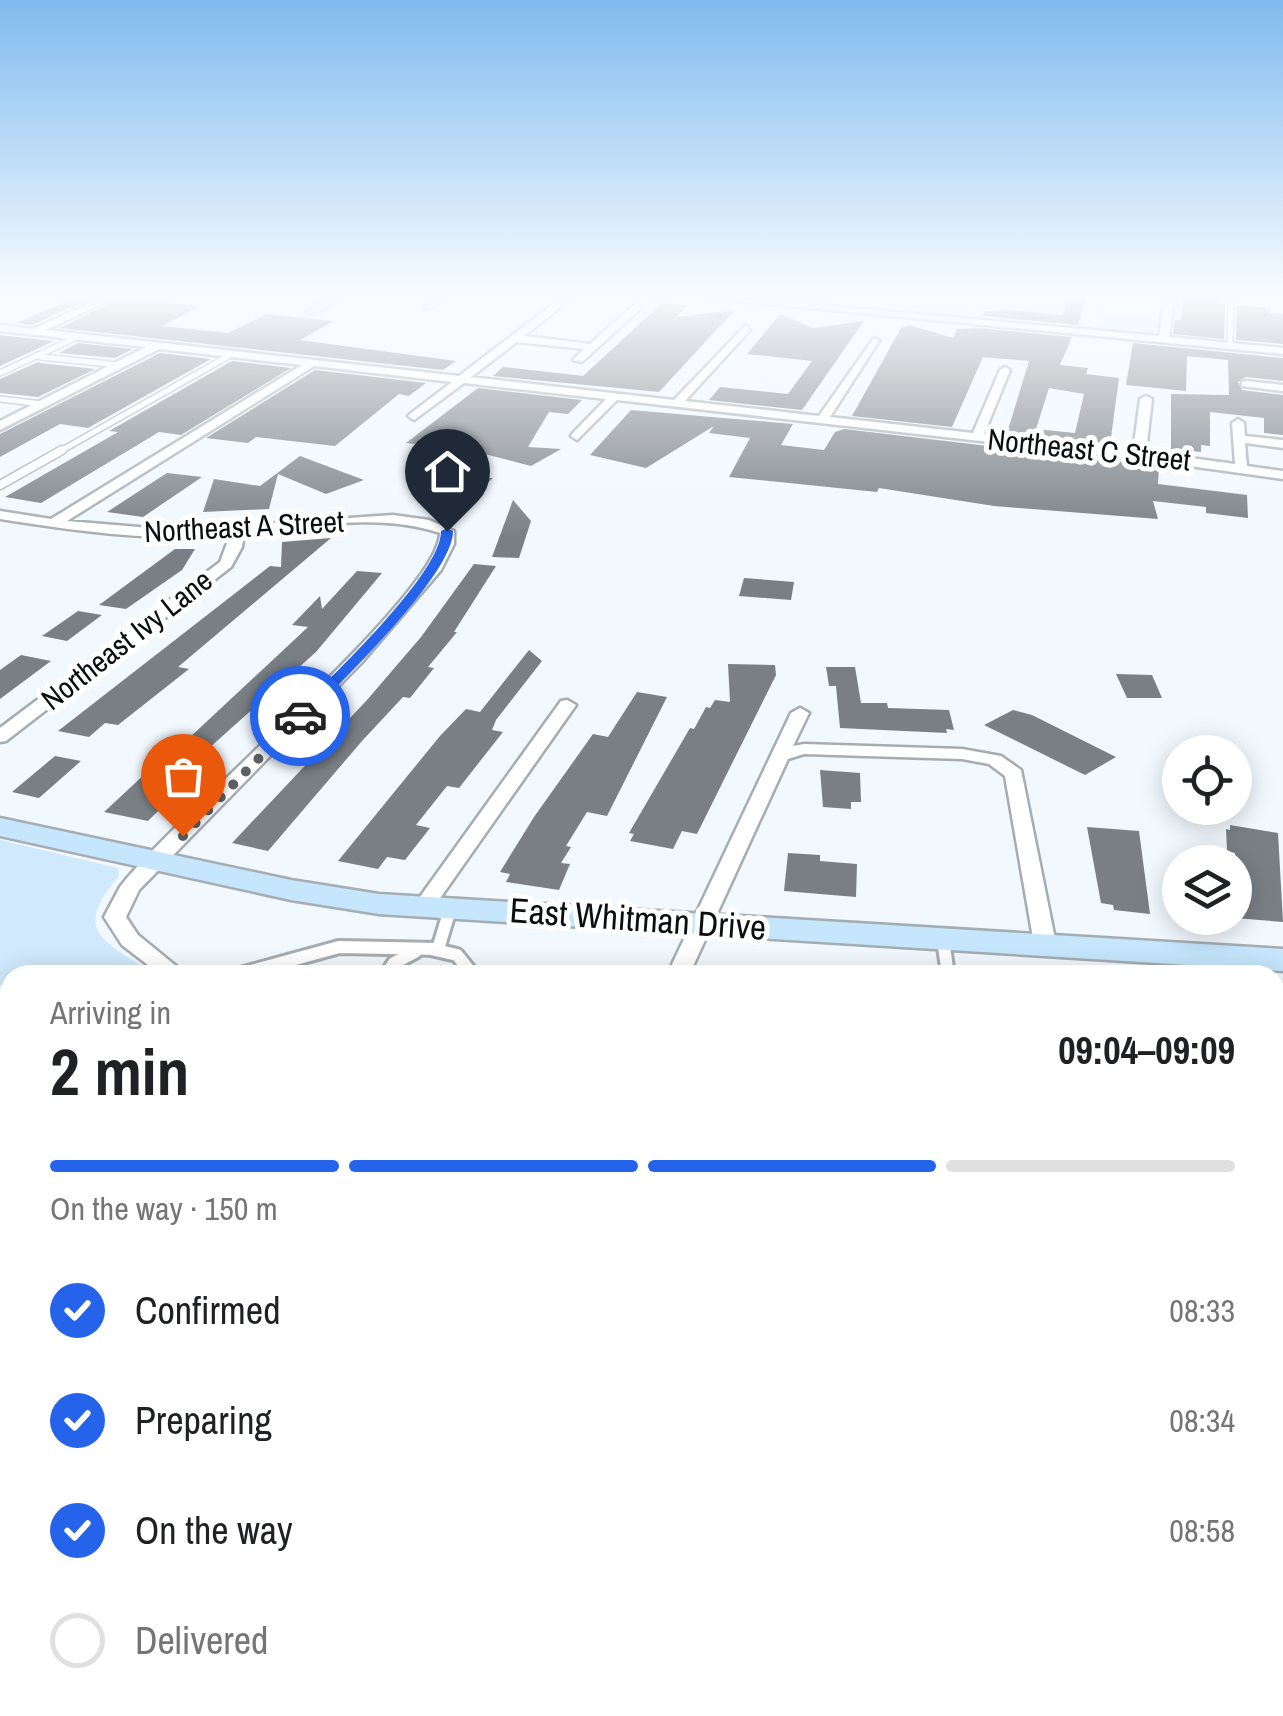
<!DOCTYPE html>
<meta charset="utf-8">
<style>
:root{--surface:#fff;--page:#f2f2f2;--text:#202124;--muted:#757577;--line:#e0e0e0;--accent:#2563eb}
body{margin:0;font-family:"Archivo Narrow",sans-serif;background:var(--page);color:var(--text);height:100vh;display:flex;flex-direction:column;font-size:38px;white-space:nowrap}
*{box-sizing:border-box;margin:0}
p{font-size:32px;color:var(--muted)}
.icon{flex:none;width:55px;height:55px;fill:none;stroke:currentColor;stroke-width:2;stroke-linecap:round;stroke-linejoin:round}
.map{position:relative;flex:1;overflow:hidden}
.sheet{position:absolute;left:0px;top:965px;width:1285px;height:752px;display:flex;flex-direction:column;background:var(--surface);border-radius:30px 30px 0 0;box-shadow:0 5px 25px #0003}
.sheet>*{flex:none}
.tools{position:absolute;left:1162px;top:735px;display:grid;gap:20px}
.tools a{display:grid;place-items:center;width:90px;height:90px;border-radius:50%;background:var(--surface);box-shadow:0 5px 25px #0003;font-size:50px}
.pin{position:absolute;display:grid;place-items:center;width:85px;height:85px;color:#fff;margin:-102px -42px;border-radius:50% 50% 50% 0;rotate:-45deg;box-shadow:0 0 10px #0007}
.pin .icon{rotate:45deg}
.courier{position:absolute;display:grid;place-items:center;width:100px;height:100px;margin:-50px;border:8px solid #2563eb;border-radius:50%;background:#fff;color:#222;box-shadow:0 2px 12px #0007}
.summary em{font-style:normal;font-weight:800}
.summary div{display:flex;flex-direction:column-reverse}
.summary{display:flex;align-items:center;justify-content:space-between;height:170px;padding:0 50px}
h1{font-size:65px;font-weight:800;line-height:75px}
.bar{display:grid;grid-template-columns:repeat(4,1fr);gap:15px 10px;align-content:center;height:120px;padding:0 50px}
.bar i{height:12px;border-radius:8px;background:var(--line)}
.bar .selected{background:var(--accent)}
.bar p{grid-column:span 4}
ol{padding:0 50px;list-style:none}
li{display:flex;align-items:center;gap:30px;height:110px}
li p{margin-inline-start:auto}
li .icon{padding:10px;border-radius:50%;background:var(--accent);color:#fff;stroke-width:4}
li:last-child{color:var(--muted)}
li i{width:55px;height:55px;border:5px solid var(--line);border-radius:50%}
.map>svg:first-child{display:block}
.built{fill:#deebf5}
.green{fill:#d1e9fd}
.building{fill:#797f84;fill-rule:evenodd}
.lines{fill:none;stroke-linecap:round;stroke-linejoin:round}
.lane-far3-casing{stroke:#a6adb2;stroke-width:8}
.lane-far2-casing{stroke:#a6adb2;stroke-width:11}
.lane-far1-casing{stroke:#a6adb2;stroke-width:14}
.lane-casing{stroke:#a6adb2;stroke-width:18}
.street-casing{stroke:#a6adb2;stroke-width:5}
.secondary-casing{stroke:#a6adb2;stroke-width:5}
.lane-far3{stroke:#fff;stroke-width:5}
.lane-far2{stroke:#fff;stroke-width:8}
.lane-far1{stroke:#fff;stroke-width:9}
.lane{stroke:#fff;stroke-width:12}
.street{fill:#fff;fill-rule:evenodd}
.secondary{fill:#c5e6fc;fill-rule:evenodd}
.route{fill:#2563eb}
.done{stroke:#5c6164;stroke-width:10;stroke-dasharray:0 18}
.labels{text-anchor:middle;stroke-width:10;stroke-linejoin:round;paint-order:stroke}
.far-street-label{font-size:30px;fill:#0c0f11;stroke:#fff}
.street-label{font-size:35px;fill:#0c0f11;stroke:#fff}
</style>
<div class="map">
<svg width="1283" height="1716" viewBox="0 0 1283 1716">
<rect width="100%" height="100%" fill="#f1f8fe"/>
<!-- built -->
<path class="built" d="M1103,297H1224L1225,343L1095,331Z"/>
<!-- green -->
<g class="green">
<path d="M720,297H1069L1064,315L976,307L970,309L968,320Z"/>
<path d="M0,840L118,868L119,876C75,927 97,938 145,968L84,975H10V984L0,985Z"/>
</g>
<!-- building -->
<g class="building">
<path d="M1183,297H1218V304H1225L1224,339L1173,334L1175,320H1181Z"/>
<path d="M120,298L201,306L162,326L228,333L266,314L334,321L300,340L456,361L443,370L60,328Z"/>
<path d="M1068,298L1086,300L1078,325L983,316L985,311L1008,310L1063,315Z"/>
<path d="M72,299L88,300L32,325L16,323Z"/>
<path d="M662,303L688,305L676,317L735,310L659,392L493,376L503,367L583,376Z"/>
<path d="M1237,305L1270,308V313L1283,314V344L1236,340Z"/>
<path d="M780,314L813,328L864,321L802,410L709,400L720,387L788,394L812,361L747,354Z"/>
<path d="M909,325L953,338L957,329L978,328L1072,337L1060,365L1088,368L1086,374L1119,378L1110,445L1007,433L1029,361L983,357L952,427L852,416L901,328ZM1049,388L1084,394L1075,433L1036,429Z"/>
<path d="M0,335L54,341L0,366Z"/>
<path d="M78,343L133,349L115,358L59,353Z"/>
<path d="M1133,343L1283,358V381L1246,377L1238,382L1242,390L1283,395V435L1264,433V418L1210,412V446L1201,445V452L1171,449V394L1229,395L1228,360L1187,356L1186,391L1126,385Z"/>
<path d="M160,353L211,359L88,428L60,424L0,457V434Z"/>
<path d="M232,361L291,368L181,435L159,432L41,503L5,497L118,432L109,431Z"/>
<path d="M38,362L40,363L95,369L38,397L0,393V379Z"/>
<path d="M315,370L426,383L409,396L399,394L335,446L256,437L248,443L206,438Z"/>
<path d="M478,388L582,400L568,414L549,412L528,447L561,449L531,466L477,452L406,443Z"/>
<path d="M631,410L793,424L781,445L824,450L835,432L844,429L1159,466L1158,484L1247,495L1248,518L1206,513V507L1153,501L1158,519L994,506L879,488L877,492L729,477L750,438L709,433L714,426L646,468L590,455Z"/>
<path d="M300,456L364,480L326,494L278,474L269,509L203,512L214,479L260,486Z"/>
<path d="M167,473L202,477L143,517L107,512Z"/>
<path d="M465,478H493L471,498L446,495Z"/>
<path d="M513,500L531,521L519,558L492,557Z"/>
<path d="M331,538L178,667L189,669L118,725L105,723L89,737L58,731L270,566L281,567L282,542Z"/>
<path d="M175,549H195L182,570L126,609L99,605Z"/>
<path d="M474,564L496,566L454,632H457L428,667L434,668L410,698L403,697L362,741L268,851L232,843L367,700L421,637Z"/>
<path d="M357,571L382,573L316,652L198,758L173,753L308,627L292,625L320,596L322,609Z"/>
<path d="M744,578L794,582L791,600L739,596Z"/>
<path d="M78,611L102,615L67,641L42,636Z"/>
<path d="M529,650L542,661L496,720L492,730L503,732L459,788L447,786L416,825L430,828L405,860L387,857L378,869L338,861L440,736L466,709L480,712Z"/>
<path d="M21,655L51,661L0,699V670Z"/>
<path d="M728,664L775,665L776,675L697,834L682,831L673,849L630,841L634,834L629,833L690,728L694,729L706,707L710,708L715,700L730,702Z"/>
<path d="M826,667H855L861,703H887L888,708L949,710L954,730L946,729L947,733L840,728L836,686H829Z"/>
<path d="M1116,674L1152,675L1162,698H1127Z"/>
<path d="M637,692L667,697L607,816L587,812L566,846L571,847L561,863L570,864L559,890L506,882L510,874L500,872L534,817L593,734L608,737Z"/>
<path d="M1013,710L1032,715L1116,757L1085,775L984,725Z"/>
<path d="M55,756L81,761L39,798L12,792Z"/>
<path d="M820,770L860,773L861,802H851V809L823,807Z"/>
<path d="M147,772L171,776L147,799L166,803L148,821L104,812Z"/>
<path d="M1230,825L1278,833L1283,922L1235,918V853L1227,851L1226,829L1230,830Z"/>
<path d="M1087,827L1139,831L1150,914L1114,910L1113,905L1101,903Z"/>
<path d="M788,853L820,855V861L857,864L856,897L784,891Z"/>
</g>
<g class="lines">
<defs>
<g id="lane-far3">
<path d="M1230,346L1231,297"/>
<path d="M41,357L119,365"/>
<path d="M0,373L77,337"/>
<path d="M0,399L42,404"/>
<path d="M57,453L232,354"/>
</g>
<path id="lane-far2" d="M0,485L62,450"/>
<path id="lane-far1" d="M447,919L451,907"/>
<g id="lane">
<path d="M943,939L948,975"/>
<path d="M431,949L457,955L473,975"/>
<path d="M237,975L339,947L438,949L448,916"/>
<path d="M386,975L394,963L415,952"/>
<path d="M1275,1095L1283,1103"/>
<path d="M1275,1125L1283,1121"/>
<path d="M1275,1204L1283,1224"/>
<path d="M0,1244L10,1232"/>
</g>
<g id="street">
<path d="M104,297H116L46,330L459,376L562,297H573L524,336L590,344L643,297H653L582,362L573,360L584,349L517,342L471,377L674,400L746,325L750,330L685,401L819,416L874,338L879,341L830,417L973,433L1000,370L1005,367L1010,370L984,434L1133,451L1140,399L1146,396L1152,399L1146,452L1235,464L1232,423L1238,419L1244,423L1245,436L1283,440V448L1245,443L1247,466L1283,471V479L1139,459L617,400L577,440L571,436L573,433L606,399L464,383L414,420L408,416L410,414L452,382L314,366L67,521L175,530L393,515L429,520L454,531V544L441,570L362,662L139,890L126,917L138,935L187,975H161L122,945L104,917L120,887C170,820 439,596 440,533C379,512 307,527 244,533L242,547L231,567L6,741L0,742V728L220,562L230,535C152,542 77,531 0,519V511L51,519L302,365L159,349L0,430V421L146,347L0,331V325L33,329Z"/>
<path d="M331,297H343L314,314L306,312Z"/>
<path d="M436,297H447L431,308H425V304Z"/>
<path d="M695,297H729L1159,336L1164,303L1169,300L1174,303L1169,337L1283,348V354Z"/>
<path d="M1246,381L1283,385V391L1242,386V382Z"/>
<path d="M567,700L576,705L431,911H417L414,906L417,901L561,701Z"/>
<path d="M800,708L809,713L793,746L804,744L962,749L1001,756L1021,770L1056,944L1053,949H1037L1034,944L1005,776L989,764L962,759L804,754L788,759L689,975H667L791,713Z"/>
<path d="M10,1052V1070L0,1071V1053Z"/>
<path d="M10,1160V1186L0,1190V1164Z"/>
<rect x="0" y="1554" width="10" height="34"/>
<path d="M270,1708H348L345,1716H273Z"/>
</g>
<path id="secondary" d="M0,818L291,880L379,894L1283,949V971L379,914L291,900L0,836Z"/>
</defs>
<!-- lane-far3 casing -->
<use href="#lane-far3" class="lane-far3-casing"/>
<!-- lane-far2 casing -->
<use href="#lane-far2" class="lane-far2-casing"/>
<!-- lane-far1 casing -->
<use href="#lane-far1" class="lane-far1-casing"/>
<!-- lane casing -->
<use href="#lane" class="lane-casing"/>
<!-- street casing -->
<use href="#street" class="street-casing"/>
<!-- secondary casing -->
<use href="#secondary" class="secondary-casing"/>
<!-- lane-far3 -->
<use href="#lane-far3" class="lane-far3"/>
<!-- lane-far2 -->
<use href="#lane-far2" class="lane-far2"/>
<!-- lane-far1 -->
<use href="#lane-far1" class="lane-far1"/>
<!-- lane -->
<use href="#lane" class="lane"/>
<!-- street -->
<use href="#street" class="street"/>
<!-- secondary -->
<use href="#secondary" class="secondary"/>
</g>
<!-- sky -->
<linearGradient id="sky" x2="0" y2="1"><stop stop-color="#7fbaee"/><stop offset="0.55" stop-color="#f9fcff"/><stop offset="1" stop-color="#f9fcff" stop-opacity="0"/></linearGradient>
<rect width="1283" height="537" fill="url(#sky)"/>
<!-- route -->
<path class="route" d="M447,528L453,531C454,574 338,685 305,719H295V713C328,680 442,573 441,531Z"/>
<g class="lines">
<!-- done -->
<path class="done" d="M183,836L300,716"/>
</g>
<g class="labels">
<!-- far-street labels -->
<g class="far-street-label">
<text transform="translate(1089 450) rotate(6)" y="10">Northeast C Street</text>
<text transform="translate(244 527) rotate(-3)" y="10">Northeast A Street</text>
<text transform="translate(127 640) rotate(-38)" y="10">Northeast Ivy Lane</text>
</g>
<!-- street labels -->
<g class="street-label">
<text transform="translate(638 919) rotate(4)" y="12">East Whitman Drive</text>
</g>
</g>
</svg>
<div class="tools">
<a><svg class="icon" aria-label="locate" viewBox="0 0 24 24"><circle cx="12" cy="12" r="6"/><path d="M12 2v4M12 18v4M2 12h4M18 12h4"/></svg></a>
<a><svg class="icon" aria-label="layers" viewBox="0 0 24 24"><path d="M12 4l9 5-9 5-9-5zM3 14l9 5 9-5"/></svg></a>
</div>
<div class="pin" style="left:183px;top:836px;background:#ea580c"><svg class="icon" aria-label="bag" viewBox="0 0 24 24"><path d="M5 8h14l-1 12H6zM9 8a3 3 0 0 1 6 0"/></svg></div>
<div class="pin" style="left:447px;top:531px;background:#1f2937"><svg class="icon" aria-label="home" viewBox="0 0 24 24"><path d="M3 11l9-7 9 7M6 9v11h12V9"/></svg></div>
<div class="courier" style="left:300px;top:716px"><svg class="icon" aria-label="car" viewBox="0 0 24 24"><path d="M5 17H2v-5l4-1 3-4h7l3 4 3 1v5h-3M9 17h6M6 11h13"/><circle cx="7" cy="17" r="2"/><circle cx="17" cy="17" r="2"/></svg></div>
<section class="sheet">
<div class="summary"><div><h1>2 min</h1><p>Arriving in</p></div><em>09:04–09:09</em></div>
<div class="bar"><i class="selected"></i><i class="selected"></i><i class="selected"></i><i></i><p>On the way · 150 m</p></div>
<ol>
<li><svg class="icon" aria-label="check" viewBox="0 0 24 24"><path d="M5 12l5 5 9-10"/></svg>Confirmed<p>08:33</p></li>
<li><svg class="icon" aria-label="check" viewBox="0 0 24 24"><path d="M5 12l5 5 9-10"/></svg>Preparing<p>08:34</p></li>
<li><svg class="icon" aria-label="check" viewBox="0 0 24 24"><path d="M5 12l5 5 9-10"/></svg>On the way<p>08:58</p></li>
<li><i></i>Delivered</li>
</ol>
</section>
</div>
